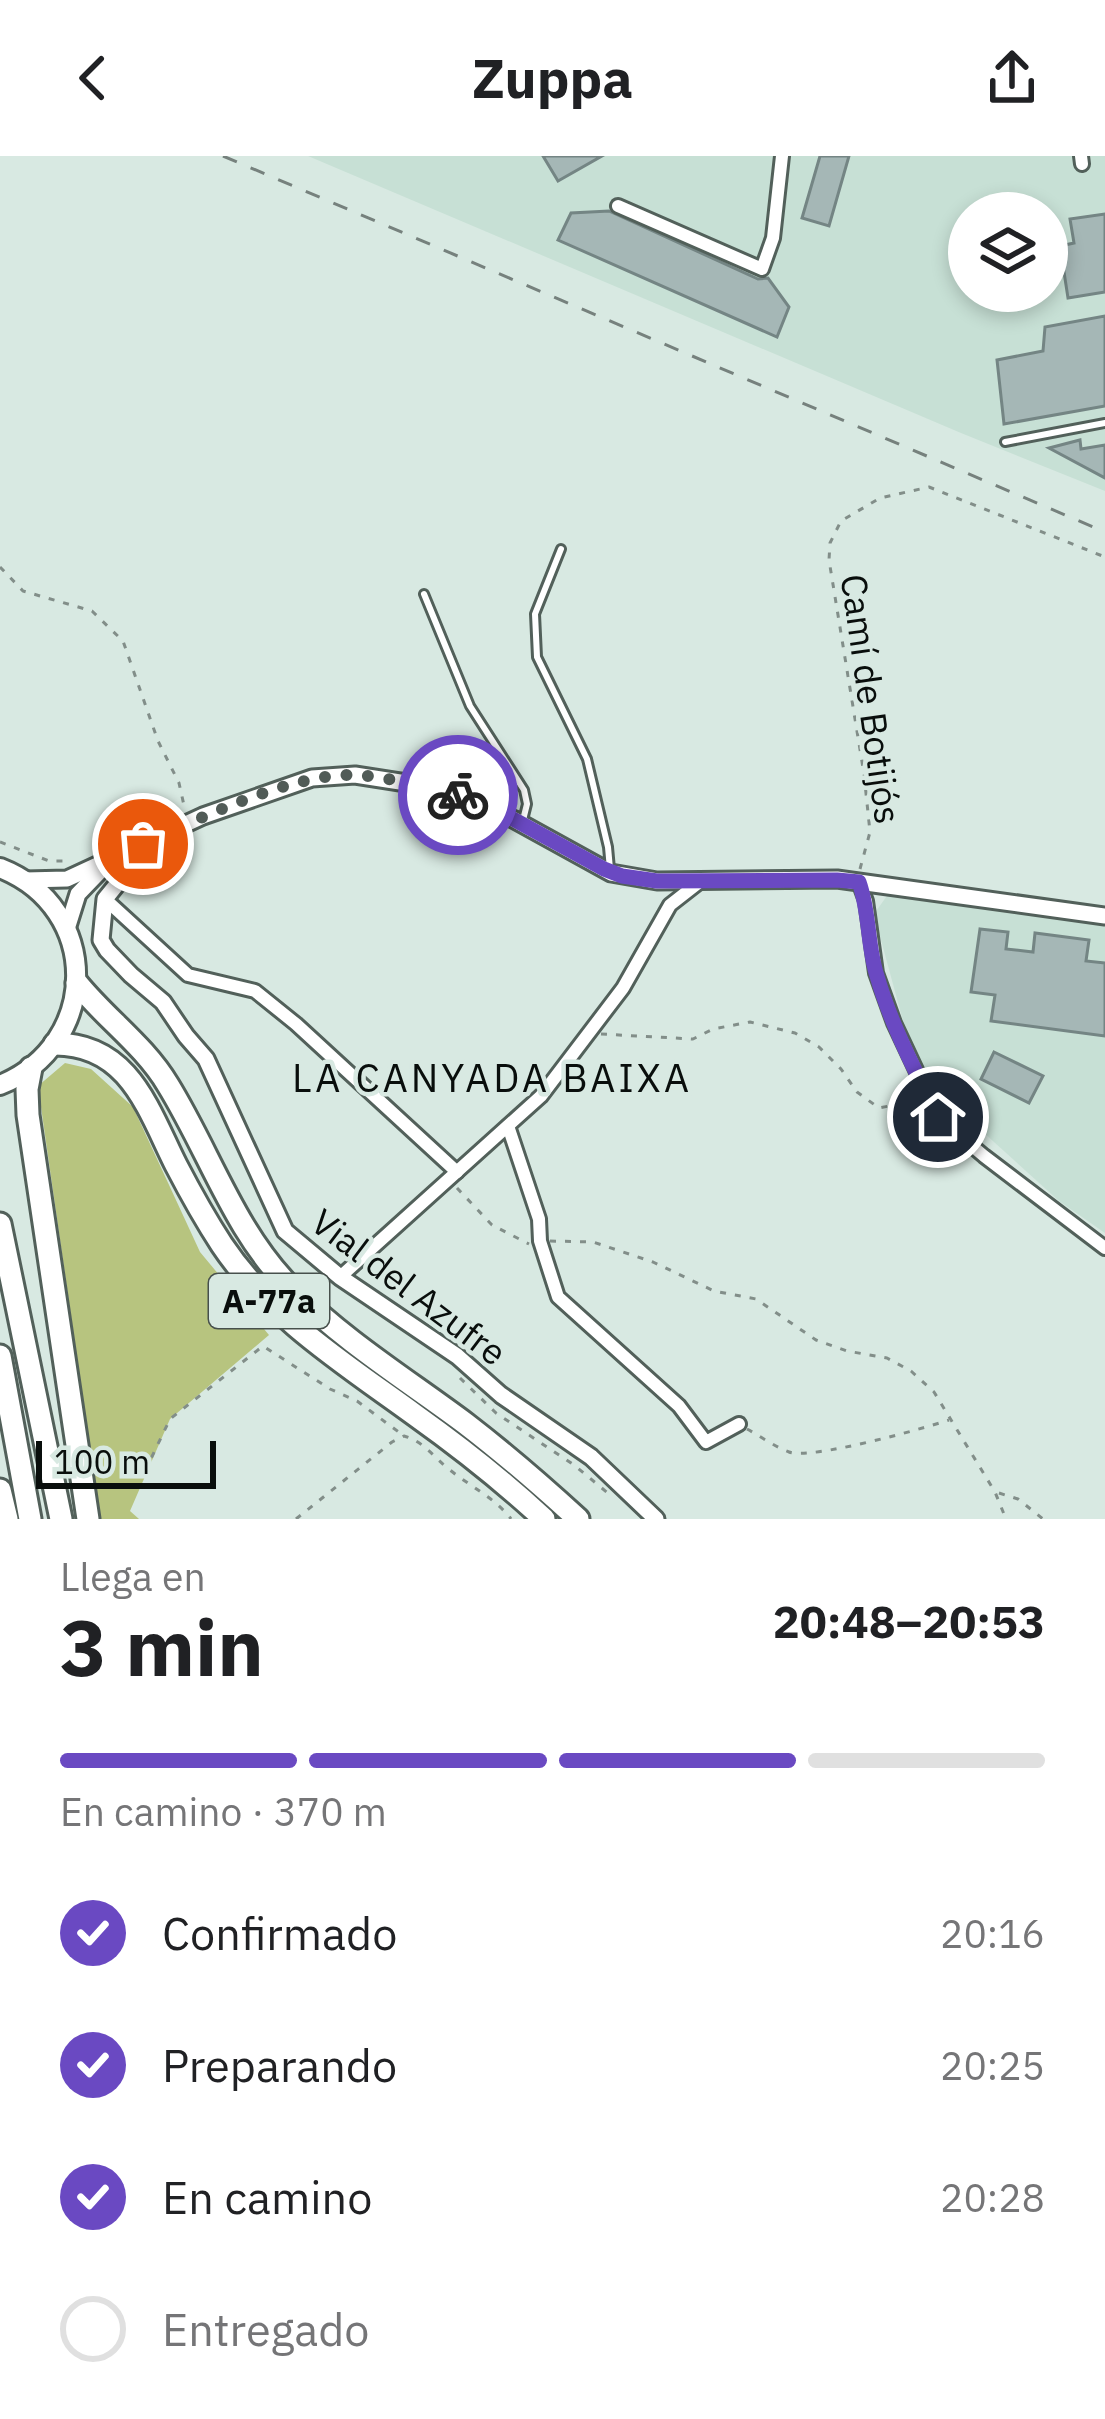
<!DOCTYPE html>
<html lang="es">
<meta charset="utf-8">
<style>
:root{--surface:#fff;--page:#f2f2f2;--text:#202124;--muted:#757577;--line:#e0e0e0;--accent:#6a49c2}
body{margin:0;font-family:"IBM Plex Sans",sans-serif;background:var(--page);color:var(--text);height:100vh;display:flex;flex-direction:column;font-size:45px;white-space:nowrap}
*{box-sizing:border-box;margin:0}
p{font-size:39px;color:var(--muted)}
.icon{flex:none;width:66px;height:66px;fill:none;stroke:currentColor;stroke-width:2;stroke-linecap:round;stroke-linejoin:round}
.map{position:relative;height:1363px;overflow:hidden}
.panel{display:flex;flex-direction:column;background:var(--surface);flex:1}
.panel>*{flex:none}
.fabs{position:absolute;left:948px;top:36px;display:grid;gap:24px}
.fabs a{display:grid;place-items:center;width:120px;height:120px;border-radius:50%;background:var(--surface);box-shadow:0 6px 18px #0003;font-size:60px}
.scale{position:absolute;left:36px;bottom:30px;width:180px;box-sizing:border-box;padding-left:12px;border:6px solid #090e0c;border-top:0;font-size:33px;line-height:42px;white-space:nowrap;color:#090e0c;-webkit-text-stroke:9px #d8e9e2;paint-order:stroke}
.pin{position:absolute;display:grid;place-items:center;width:102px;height:102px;color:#fff;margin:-51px;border:6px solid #fff;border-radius:50%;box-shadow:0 3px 12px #0007}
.courier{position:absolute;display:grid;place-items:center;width:120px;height:120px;margin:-60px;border:9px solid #6a49c2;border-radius:50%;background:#fff;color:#222;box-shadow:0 3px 15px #0007}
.overview em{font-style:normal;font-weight:700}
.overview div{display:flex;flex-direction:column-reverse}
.overview{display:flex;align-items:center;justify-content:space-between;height:204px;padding:0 60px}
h1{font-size:78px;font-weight:700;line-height:90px}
.bar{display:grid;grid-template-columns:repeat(4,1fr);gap:18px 12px;align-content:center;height:144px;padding:0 60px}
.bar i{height:15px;border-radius:9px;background:var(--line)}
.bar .on{background:var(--accent)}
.bar p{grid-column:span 4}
ol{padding:0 60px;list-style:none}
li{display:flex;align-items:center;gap:36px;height:132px}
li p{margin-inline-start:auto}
li .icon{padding:12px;border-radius:50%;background:var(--accent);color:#fff;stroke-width:4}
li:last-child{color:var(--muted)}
li i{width:66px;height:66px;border:6px solid var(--line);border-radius:50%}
header{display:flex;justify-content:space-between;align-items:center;height:156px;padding:0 60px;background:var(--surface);font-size:54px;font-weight:700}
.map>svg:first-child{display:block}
.built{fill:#c7e0d5;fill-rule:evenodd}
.green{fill:#b7c47f}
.building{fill:#a5b7b6;stroke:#748584;stroke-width:3}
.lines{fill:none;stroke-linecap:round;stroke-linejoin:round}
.service-casing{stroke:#52605a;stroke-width:12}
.minor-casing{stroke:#52605a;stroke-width:18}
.tertiary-casing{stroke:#52605a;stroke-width:21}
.primary-casing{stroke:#52605a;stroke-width:24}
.motorway-casing{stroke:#52605a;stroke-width:27}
.path{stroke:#828e89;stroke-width:3;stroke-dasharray:6 9;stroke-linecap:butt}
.service{stroke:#fff;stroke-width:6}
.minor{stroke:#fff;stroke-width:12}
.tertiary{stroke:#fff;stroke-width:15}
.primary{stroke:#fff;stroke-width:18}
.motorway{stroke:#fff;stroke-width:21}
.rail{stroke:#76817d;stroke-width:3;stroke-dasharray:15 15;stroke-linecap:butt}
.done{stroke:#515b57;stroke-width:12;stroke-dasharray:0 21.6}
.route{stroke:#6a49c2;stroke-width:15}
.labels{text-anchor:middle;stroke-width:9;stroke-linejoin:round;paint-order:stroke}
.shield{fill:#d8e9e2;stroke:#47504c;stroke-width:3}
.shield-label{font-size:33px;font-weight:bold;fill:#090e0c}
.street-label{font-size:36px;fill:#090e0c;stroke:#d8e9e2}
.neighbourhood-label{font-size:39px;letter-spacing:3px;fill:#090e0c;stroke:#d8e9e2}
</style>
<header><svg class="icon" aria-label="back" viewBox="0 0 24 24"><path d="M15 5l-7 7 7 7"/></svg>Zuppa<svg class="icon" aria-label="share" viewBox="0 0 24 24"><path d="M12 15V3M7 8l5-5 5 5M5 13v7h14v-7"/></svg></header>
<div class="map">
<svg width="1105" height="1363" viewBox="0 0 1105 1363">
<rect width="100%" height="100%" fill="#d8e9e2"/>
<!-- built -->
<g class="built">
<path d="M308,0H1105V335L961,277ZM969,57H1047V135H969Z"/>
<path d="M889,737L1105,766V1077L1059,1045L930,928L903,865L874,758Z"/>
</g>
<!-- green -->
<path class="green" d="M65,907L91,913L133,951L200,1096L269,1179L170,1263L130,1355L139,1363H100L38,930Z"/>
<!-- building -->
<g class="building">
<path d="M543,0H602L558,25Z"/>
<path d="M820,0H849L829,70L802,62Z"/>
<path d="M609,55L758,123L768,122L789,151L777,181L558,84L571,57Z"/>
<path d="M1105,58V136L1068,142L1060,90L1074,87L1070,63Z"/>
<path d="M1105,160V250L1004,268L997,204L1043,195L1045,171Z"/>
<path d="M1080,284L1081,293L1105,289V322L1049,292Z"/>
<path d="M980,773L1008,776L1006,793L1033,796L1035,777L1089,784L1086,805L1105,807V880L991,865L995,839L971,836Z"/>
<path d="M994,896L1043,920L1029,947L981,923Z"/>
</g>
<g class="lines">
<defs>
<g id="service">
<path d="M1005,286L1105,267"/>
<path d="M561,393L535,458L537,501L587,603L608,691L610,713"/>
<path d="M424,438L470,550L524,634L527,648L523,664"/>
</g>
<g id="minor">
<path d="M1081,0L1082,8"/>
<path d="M618,50L762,113L773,82L782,0"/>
<path d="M859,726L866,745L876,817L894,867L938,961L984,1000L1105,1092"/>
<path d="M105,743L188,819L255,835L296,868L457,1016"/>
<path d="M508,970L539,1063L540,1085L558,1141L679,1250L706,1286L739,1268"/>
<path d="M340,1121L541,940L623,832L670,749L702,724"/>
</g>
<g id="tertiary">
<path d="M172,675V692L162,704L122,722L105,743L101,784L107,794L131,819L163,846L186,880L206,903L285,1075L340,1121L457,1200L501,1239L591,1301L656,1363"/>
<path d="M25,724L67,723L203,660L312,622L355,619L445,633L513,663L611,717L657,725L837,723L1105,760"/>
<path d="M67,773L78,738L103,712"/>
</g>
<path id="primary" d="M0,712C102,752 101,888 0,929"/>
<g id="motorway">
<path d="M77,827C106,863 144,889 168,929C210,997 234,1075 292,1133C344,1185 407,1224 466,1268C505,1298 542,1330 578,1363"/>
<path d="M55,888C129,888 148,953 176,1009C190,1036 205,1063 222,1089C271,1162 345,1208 415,1259C460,1291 503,1325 544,1363"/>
<path d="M31,912L27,933L28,959L88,1363"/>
<path d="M0,1068L61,1363"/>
<path d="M0,1200L30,1363"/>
<path d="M0,1334L7,1363"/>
</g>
</defs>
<!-- service casing -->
<use href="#service" class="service-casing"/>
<!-- minor casing -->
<use href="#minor" class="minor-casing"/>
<!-- tertiary casing -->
<use href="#tertiary" class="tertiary-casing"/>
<!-- primary casing -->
<use href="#primary" class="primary-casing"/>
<!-- motorway casing -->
<use href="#motorway" class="motorway-casing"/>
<!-- path -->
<g class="path">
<path d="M0,411L23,435L92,455L123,485L158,585L179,627L185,654"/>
<path d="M0,686L49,705H70"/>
<path d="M860,713L870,676L864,618L829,404L830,387L841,365L880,342L929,331L1105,401"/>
<path d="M601,878L693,883L713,873L750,866L795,877L819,891L841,913L857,936L879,952L894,949L910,933"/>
<path d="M457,1032L492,1069L529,1088"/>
<path d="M550,1085L593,1086L653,1106L714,1135L756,1143L816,1184L847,1195L887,1202L911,1215L934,1236L995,1336L1006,1363"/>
<path d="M460,1222L496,1257L574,1309L609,1338"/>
<path d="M747,1273C760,1280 775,1291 789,1296C811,1304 922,1273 949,1264"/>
<path d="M145,1315L170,1263L263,1190L330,1233L357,1245L404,1280"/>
<path d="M999,1337L1018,1343L1043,1363"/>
<path d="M296,1363L392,1286L404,1280C425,1286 433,1301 450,1314C471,1331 495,1342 511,1363"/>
</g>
<!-- service -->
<use href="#service" class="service"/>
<!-- minor -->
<use href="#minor" class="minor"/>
<!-- tertiary -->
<use href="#tertiary" class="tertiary"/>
<!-- primary -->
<use href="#primary" class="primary"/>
<!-- motorway -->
<use href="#motorway" class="motorway"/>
<!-- rail -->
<path class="rail" d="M223,0L1105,376"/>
</g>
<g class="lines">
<!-- done -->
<path class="done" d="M143,688C201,662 290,618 353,619C383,620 415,629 445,633L458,639"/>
<!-- route -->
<path class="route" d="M458,639L513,663L604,713L622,720L657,725L837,724L859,726C870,757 867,790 877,820C891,869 916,916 938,961"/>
</g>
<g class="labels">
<!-- shield labels -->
<rect class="shield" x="209" y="1118" width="120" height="54" rx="9"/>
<g class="shield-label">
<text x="269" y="1157">A-77a</text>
</g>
<!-- street labels -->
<g class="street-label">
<text transform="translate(871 543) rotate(82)" y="13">Camí de Botijós</text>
<text transform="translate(409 1131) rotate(37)" y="13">Vial del Azufre</text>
</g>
<!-- neighbourhood labels -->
<g class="neighbourhood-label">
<text x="492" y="936">LA CANYADA BAIXA</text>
</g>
</g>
</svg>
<div class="fabs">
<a><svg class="icon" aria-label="layers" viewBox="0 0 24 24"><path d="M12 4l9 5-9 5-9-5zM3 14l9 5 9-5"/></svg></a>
</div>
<div class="scale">100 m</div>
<div class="pin" style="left:143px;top:688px;background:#ea580c"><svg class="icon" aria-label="bag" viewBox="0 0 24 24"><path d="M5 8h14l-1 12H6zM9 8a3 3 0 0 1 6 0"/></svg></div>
<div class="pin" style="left:938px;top:961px;background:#1f2937"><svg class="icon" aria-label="home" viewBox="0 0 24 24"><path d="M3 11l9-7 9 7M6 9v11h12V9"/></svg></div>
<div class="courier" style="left:458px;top:639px"><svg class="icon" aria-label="bike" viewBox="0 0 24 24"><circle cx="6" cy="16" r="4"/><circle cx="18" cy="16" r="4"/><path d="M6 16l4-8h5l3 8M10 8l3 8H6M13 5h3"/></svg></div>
</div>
<section class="panel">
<div class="overview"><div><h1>3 min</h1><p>Llega en</p></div><em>20:48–20:53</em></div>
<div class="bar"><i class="on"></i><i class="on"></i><i class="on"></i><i></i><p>En camino · 370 m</p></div>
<ol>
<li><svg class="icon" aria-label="check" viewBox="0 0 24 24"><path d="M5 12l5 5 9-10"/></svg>Confirmado<p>20:16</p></li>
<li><svg class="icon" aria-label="check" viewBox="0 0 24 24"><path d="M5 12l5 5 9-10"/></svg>Preparando<p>20:25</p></li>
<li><svg class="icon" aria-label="check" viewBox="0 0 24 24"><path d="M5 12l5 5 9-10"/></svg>En camino<p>20:28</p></li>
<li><i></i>Entregado</li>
</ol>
</section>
